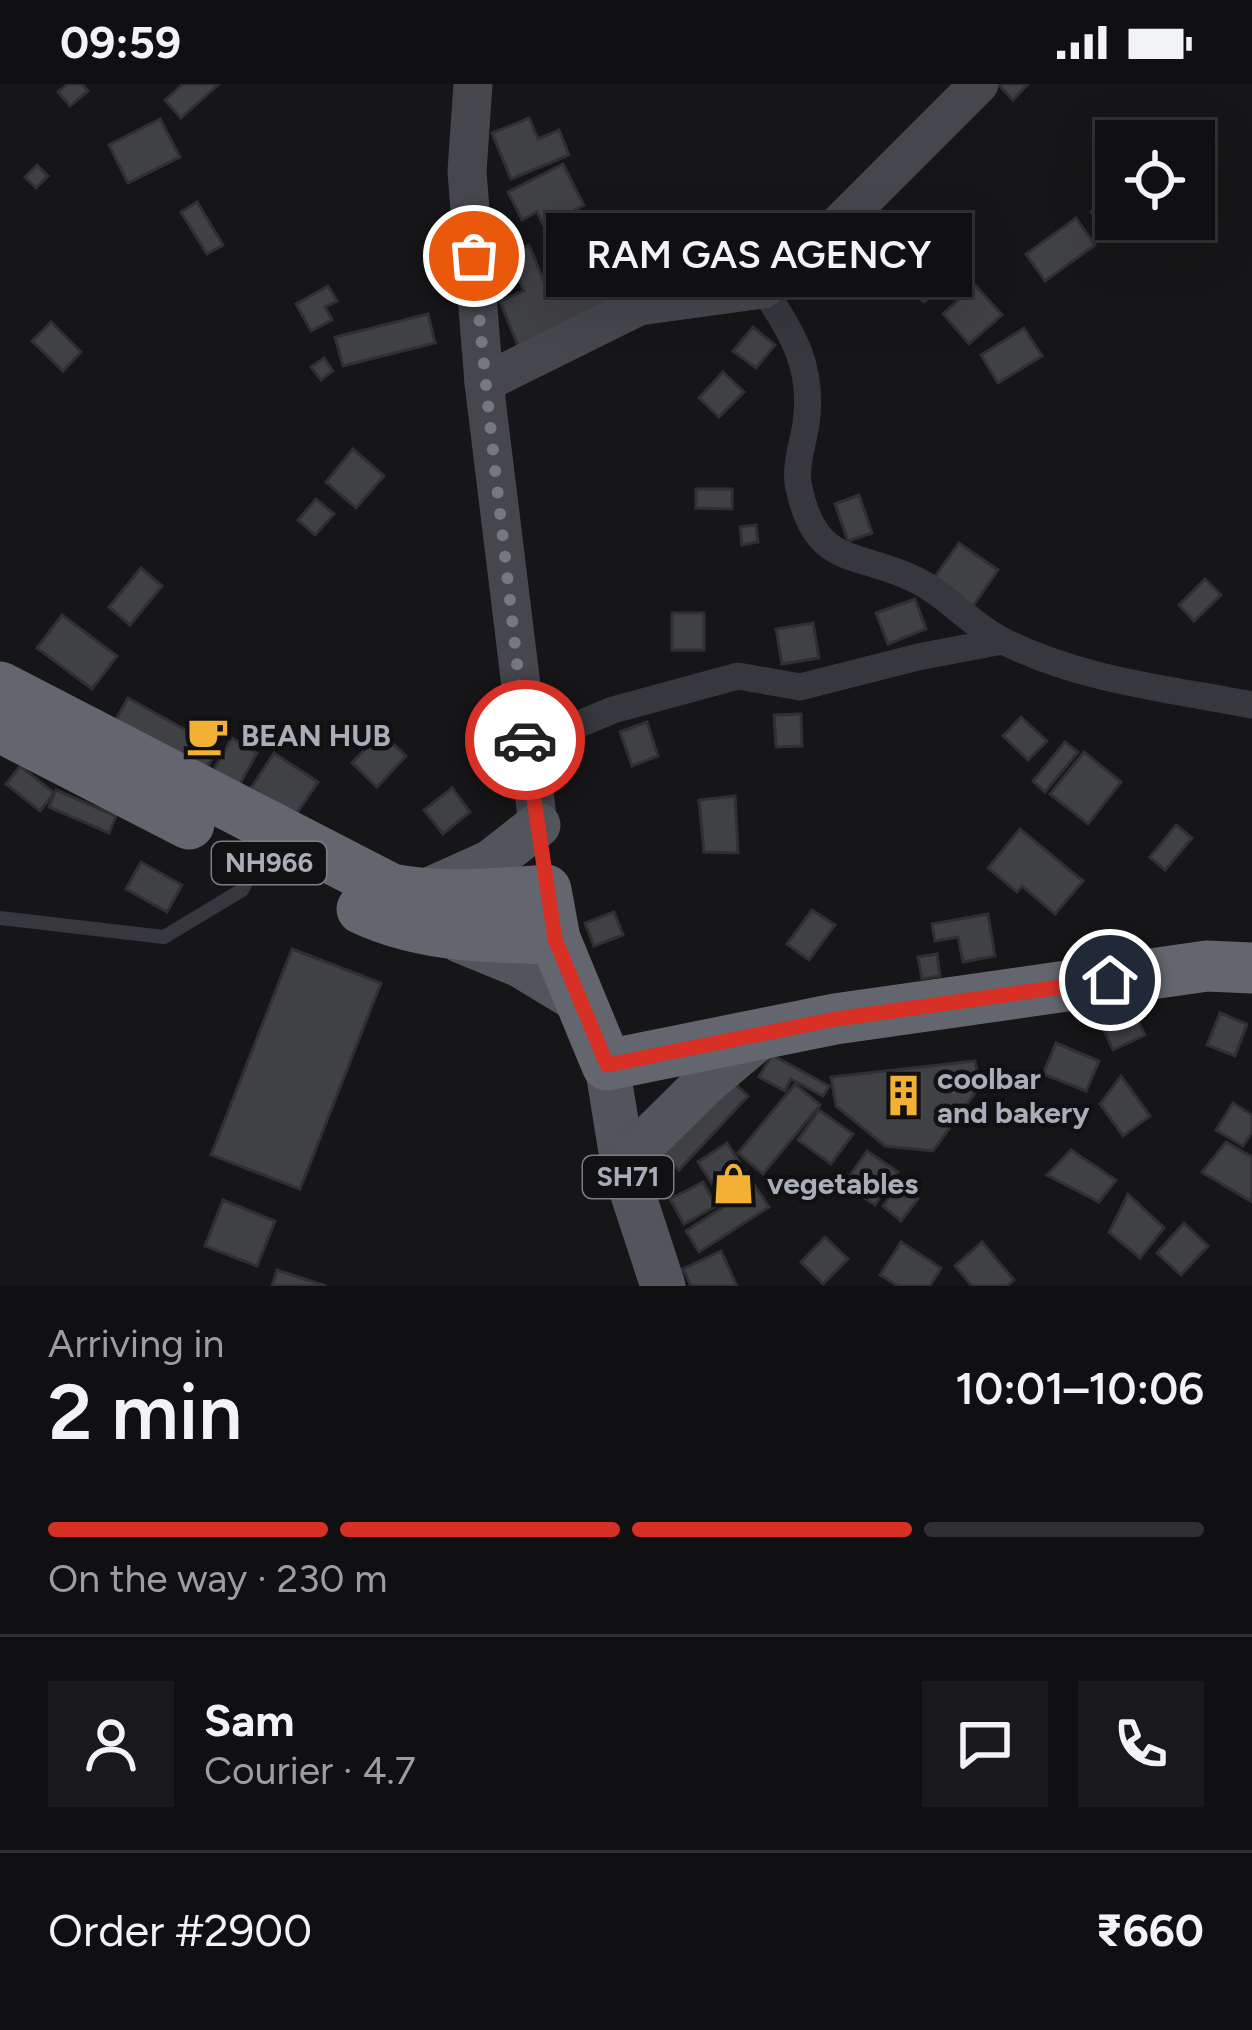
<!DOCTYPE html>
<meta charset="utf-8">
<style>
:root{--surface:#101012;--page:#19191b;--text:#f1f3f6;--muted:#9c9d9f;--line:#303032;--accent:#d93025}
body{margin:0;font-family:Figtree,sans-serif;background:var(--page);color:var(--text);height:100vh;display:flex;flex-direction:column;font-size:45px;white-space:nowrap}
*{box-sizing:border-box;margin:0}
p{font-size:39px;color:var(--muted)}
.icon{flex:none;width:66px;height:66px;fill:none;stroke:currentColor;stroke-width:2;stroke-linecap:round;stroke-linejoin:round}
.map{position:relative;height:1202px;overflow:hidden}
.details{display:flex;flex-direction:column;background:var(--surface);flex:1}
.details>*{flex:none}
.tools{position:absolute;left:1095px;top:36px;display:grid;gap:24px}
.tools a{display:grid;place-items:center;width:120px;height:120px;border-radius:0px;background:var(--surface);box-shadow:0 12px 48px #0002,0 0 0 3px var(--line);font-size:60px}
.pin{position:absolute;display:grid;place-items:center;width:102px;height:102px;color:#fff;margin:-51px;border:6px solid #fff;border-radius:50%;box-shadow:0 3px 12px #0007}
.courier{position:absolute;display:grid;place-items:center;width:120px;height:120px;margin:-60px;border:9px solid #d93025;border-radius:50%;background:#fff;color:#222;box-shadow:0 3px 15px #0007}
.bubble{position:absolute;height:84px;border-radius:0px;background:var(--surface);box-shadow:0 12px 48px #0002,0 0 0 3px var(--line);font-size:39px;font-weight:600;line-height:84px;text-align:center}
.head em{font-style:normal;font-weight:600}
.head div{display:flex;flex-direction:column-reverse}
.head{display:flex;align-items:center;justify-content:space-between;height:204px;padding:0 48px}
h1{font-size:78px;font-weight:600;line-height:90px}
.bar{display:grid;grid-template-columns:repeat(4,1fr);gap:18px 12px;align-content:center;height:144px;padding:0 48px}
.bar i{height:15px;border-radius:9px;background:var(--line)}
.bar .on{background:var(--accent)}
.bar p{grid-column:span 4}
.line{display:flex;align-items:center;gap:30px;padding:0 48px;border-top:3px solid var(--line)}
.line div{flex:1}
.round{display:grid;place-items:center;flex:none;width:126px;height:126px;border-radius:0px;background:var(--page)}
.status{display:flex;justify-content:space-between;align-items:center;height:84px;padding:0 60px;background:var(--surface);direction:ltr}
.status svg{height:33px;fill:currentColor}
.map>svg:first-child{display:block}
.building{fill:#404145;stroke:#303034;stroke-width:3}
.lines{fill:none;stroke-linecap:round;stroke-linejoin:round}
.lane{stroke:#37383d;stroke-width:14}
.street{stroke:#37383d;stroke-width:27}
.secondary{stroke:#45474d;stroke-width:39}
.primary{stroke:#53555c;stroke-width:45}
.highway{stroke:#63666e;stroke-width:51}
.done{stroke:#757880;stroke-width:12;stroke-dasharray:0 21.6}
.route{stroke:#d93025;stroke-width:15}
.labels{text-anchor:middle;stroke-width:9;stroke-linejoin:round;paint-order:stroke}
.shield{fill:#111113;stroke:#7b7e86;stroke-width:3}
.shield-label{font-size:27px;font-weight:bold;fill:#a8adb8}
.poi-label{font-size:30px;font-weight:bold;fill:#a8adb8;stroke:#111113;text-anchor:start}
</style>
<div class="status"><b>09:59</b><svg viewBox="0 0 49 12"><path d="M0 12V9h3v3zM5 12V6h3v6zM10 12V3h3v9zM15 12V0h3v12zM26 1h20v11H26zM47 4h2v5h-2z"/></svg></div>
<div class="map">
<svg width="1252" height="1202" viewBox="0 0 1252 1202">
<rect width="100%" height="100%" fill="#161618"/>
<!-- building -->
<g class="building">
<path d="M68,0H82L88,7L70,22L58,8Z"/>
<path d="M183,0H219L181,34L165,16Z"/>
<path d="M1002,0H1028L1013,16L1000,2Z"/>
<path d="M529,34L538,55L559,46L569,71L511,95L492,49Z"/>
<path d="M160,35L180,73L128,99L109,61Z"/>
<path d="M563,80L584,121L544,142L537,128L522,136L508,108Z"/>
<path d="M37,81L48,92L36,104L25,93Z"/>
<path d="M1116,102V135H1133L1117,152L1091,128Z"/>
<path d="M197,118L223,161L207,170L181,128Z"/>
<path d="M1076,134L1095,161L1045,197L1026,170Z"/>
<path d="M529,161L549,210L660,163L674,196L518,262L500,217L524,207L508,170Z"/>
<path d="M917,164L947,193L924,218L893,189Z"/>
<path d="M975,201L1002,231L969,260L943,230Z"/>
<path d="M328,202L337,217L325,223L332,236L311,247L296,220Z"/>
<path d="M428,230L435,259L343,282L335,253Z"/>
<path d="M51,238L81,268L63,287L32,257Z"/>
<path d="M753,243L775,261L756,284L733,267Z"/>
<path d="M1024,244L1042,272L998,299L981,271Z"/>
<path d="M324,274L333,287L321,296L311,283Z"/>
<path d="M723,288L744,308L719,333L699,314Z"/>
<path d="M353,365L384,392L356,424L326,398Z"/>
<path d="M696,405H732V425L696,424Z"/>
<path d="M859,411L872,449L848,457L835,420Z"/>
<path d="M316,415L334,430L315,451L298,436Z"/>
<path d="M756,441L758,458L742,461L740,443Z"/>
<path d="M959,459L998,486L973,522L933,495Z"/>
<path d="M141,484L162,502L130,541L109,523Z"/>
<path d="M1205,495L1221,511L1194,537L1179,521Z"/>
<path d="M915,515L926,545L888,560L876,529Z"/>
<rect x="672" y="529" width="32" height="37"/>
<path d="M62,531L117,572L92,605L37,564Z"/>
<path d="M813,539L819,574L782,580L776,545Z"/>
<path d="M128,614L218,664L204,689L114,639Z"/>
<path d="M801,630L802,662L776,663L774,631Z"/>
<path d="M1021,633L1047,657L1028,676L1003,652Z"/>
<path d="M647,638L658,672L632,682L620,648Z"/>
<path d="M381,648L406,672L377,703L352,679Z"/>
<path d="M232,654L257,669L237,705L211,690Z"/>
<path d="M1065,658L1078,668L1045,708L1033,697Z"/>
<path d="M1084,668L1121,698L1088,740L1050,710Z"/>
<path d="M274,669L318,698L295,732L251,704Z"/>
<path d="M20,682L54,709L40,727L6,700Z"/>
<path d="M452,704L470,728L443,750L424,726Z"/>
<path d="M56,706L116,732L109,749L49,723Z"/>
<path d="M735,712L738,769L704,768L699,716Z"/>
<path d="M1176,741L1192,754L1165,786L1150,773Z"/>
<path d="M1020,745L1083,797L1055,830L1022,802L1017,808L988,784Z"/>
<path d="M141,778L182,801L167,828L126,805Z"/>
<path d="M812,826L835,841L809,876L787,860Z"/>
<path d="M614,828L623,851L594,862L585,839Z"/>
<path d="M988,830L995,872L963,878L958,853L935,857L932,840Z"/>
<path d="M292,865L381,899L300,1105L211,1071Z"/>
<path d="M937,870L940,892L922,895L918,873Z"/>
<path d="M1134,929L1145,951L1113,966L1103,944Z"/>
<path d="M1220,929L1247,940L1235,972L1207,961Z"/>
<path d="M1056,959L1099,977L1086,1007L1043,990Z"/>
<path d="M772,971L829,1002L823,1012L791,995L785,1007L759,993Z"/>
<path d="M975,977L980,1002L933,1067L885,1062L836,1022L831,993Z"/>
<path d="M1121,992L1150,1032L1123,1052L1100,1020Z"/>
<path d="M728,993L748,1012L679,1086L659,1066Z"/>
<path d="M795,1000L820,1021L763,1090L738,1069Z"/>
<path d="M1233,1019L1252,1031V1048L1243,1062L1216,1046Z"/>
<path d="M819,1026L853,1050L831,1080L798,1056Z"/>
<path d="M1226,1058L1252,1073V1118L1202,1088Z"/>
<path d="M727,1059L769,1123L699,1168L686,1147L726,1121L698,1078Z"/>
<path d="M1071,1066L1116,1096L1099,1118L1047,1091Z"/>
<path d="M867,1067L898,1088L875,1121L844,1100Z"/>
<path d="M703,1098L716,1122L684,1140L670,1115Z"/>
<path d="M899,1100L918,1115L901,1137L883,1122Z"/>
<path d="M1128,1110L1164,1144L1140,1174L1109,1148Z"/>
<path d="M223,1116L275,1137L257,1182L205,1162Z"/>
<path d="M1184,1139L1208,1162L1181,1191L1157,1169Z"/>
<path d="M825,1153L848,1175L823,1200L801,1178Z"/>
<path d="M901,1158L941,1184L930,1202H898L880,1191Z"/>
<path d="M982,1158L1014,1196L1007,1202H972L955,1182Z"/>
<path d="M721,1167L737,1202H691L683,1185Z"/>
<path d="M277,1186L326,1202H272Z"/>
</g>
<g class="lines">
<!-- lane -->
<path class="lane" d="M0,834L164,853L242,806L258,774"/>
<!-- street -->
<g class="street">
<path d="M763,205C793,249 814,284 806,340C803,359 794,385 799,404C816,483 854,467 912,494C945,509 970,540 1003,557C1080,596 1169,605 1252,621"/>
<path d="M526,662L613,626L738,592L800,603L918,573L1002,557"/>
</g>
<!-- secondary -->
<g class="secondary">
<path d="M473,0L467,88L484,299L538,741"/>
<path d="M484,299L639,222L763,205L806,173L979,0"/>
</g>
<!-- primary -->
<g class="primary">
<path d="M422,809L491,778L538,741"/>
<path d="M461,857L520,881L581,918"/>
<path d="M607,981L623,1080L663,1202"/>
<path d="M623,1080L704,1000L762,951"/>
</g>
<!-- highway -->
<g class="highway">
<path d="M0,603L391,805C443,815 494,810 546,806L555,855L607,981L835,935L1207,882L1252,884"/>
<path d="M14,650L189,740"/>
<path d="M362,825C424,854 489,853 555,855"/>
</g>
</g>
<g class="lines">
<!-- done -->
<path class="done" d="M474,172C487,334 509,495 525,656"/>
<!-- route -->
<path class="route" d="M525,656L555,855L607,981L836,935L1110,896"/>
</g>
<!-- icons -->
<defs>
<symbol id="cafe-bare" viewBox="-9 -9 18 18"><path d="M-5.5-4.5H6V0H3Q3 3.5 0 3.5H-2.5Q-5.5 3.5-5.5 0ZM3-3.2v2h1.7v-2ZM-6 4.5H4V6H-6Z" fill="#f2b134" stroke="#111113" stroke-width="2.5" paint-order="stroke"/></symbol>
<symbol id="building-bare" viewBox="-9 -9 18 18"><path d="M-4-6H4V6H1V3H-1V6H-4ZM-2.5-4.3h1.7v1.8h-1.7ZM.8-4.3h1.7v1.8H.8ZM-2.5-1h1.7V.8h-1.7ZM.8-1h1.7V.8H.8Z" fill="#f2b134" stroke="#111113" stroke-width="2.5" paint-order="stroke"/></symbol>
<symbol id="shop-bare" viewBox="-9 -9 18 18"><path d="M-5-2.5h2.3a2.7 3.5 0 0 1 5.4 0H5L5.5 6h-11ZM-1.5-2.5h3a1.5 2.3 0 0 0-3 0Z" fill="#f2b134" stroke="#111113" stroke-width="2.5" paint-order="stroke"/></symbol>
</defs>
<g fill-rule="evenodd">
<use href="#cafe-bare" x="178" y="622" width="59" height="59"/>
<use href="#building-bare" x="874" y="982" width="59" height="59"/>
<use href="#shop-bare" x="704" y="1070" width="59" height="59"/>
</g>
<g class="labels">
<!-- shield labels -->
<g class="shield">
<rect x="212" y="758" width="114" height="42" rx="9"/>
<rect x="583" y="1072" width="90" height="42" rx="9"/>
</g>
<g class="shield-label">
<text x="269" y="788">NH966</text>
<text x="628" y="1102">SH71</text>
</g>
<!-- poi labels -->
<g class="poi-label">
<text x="241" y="662">BEAN HUB</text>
<text x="937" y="1005">coolbar<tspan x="937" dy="34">and bakery</tspan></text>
<text x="767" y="1110">vegetables</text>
</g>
</g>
</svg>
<div class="tools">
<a><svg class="icon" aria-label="locate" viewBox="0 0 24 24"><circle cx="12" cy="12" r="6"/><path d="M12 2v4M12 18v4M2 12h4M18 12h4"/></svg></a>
</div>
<div class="pin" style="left:474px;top:172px;background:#ea580c"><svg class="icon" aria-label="bag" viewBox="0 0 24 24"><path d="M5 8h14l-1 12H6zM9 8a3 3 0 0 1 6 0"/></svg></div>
<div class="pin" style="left:1110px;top:896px;background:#1f2937"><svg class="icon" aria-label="home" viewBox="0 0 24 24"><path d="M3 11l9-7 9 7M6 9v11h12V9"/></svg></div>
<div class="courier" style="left:525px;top:656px"><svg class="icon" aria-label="car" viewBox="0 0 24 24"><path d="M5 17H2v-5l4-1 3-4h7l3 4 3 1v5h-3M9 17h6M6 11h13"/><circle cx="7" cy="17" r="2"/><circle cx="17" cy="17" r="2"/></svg></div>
<div class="bubble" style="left:546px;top:129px;width:426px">RAM GAS AGENCY</div>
</div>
<section class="details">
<div class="head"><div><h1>2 min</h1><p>Arriving in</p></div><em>10:01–10:06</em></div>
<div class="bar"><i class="on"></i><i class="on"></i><i class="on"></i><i></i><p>On the way · 230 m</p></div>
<div class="line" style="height:216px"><a class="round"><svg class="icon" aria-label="person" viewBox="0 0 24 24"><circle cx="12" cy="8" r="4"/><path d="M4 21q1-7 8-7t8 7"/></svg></a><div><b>Sam</b><p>Courier · 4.7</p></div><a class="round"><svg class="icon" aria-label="chat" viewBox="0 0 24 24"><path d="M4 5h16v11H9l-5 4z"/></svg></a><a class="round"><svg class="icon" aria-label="phone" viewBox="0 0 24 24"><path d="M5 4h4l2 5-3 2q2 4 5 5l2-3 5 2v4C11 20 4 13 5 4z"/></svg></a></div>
<div class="line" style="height:156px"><div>Order #2900</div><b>₹660</b></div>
</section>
